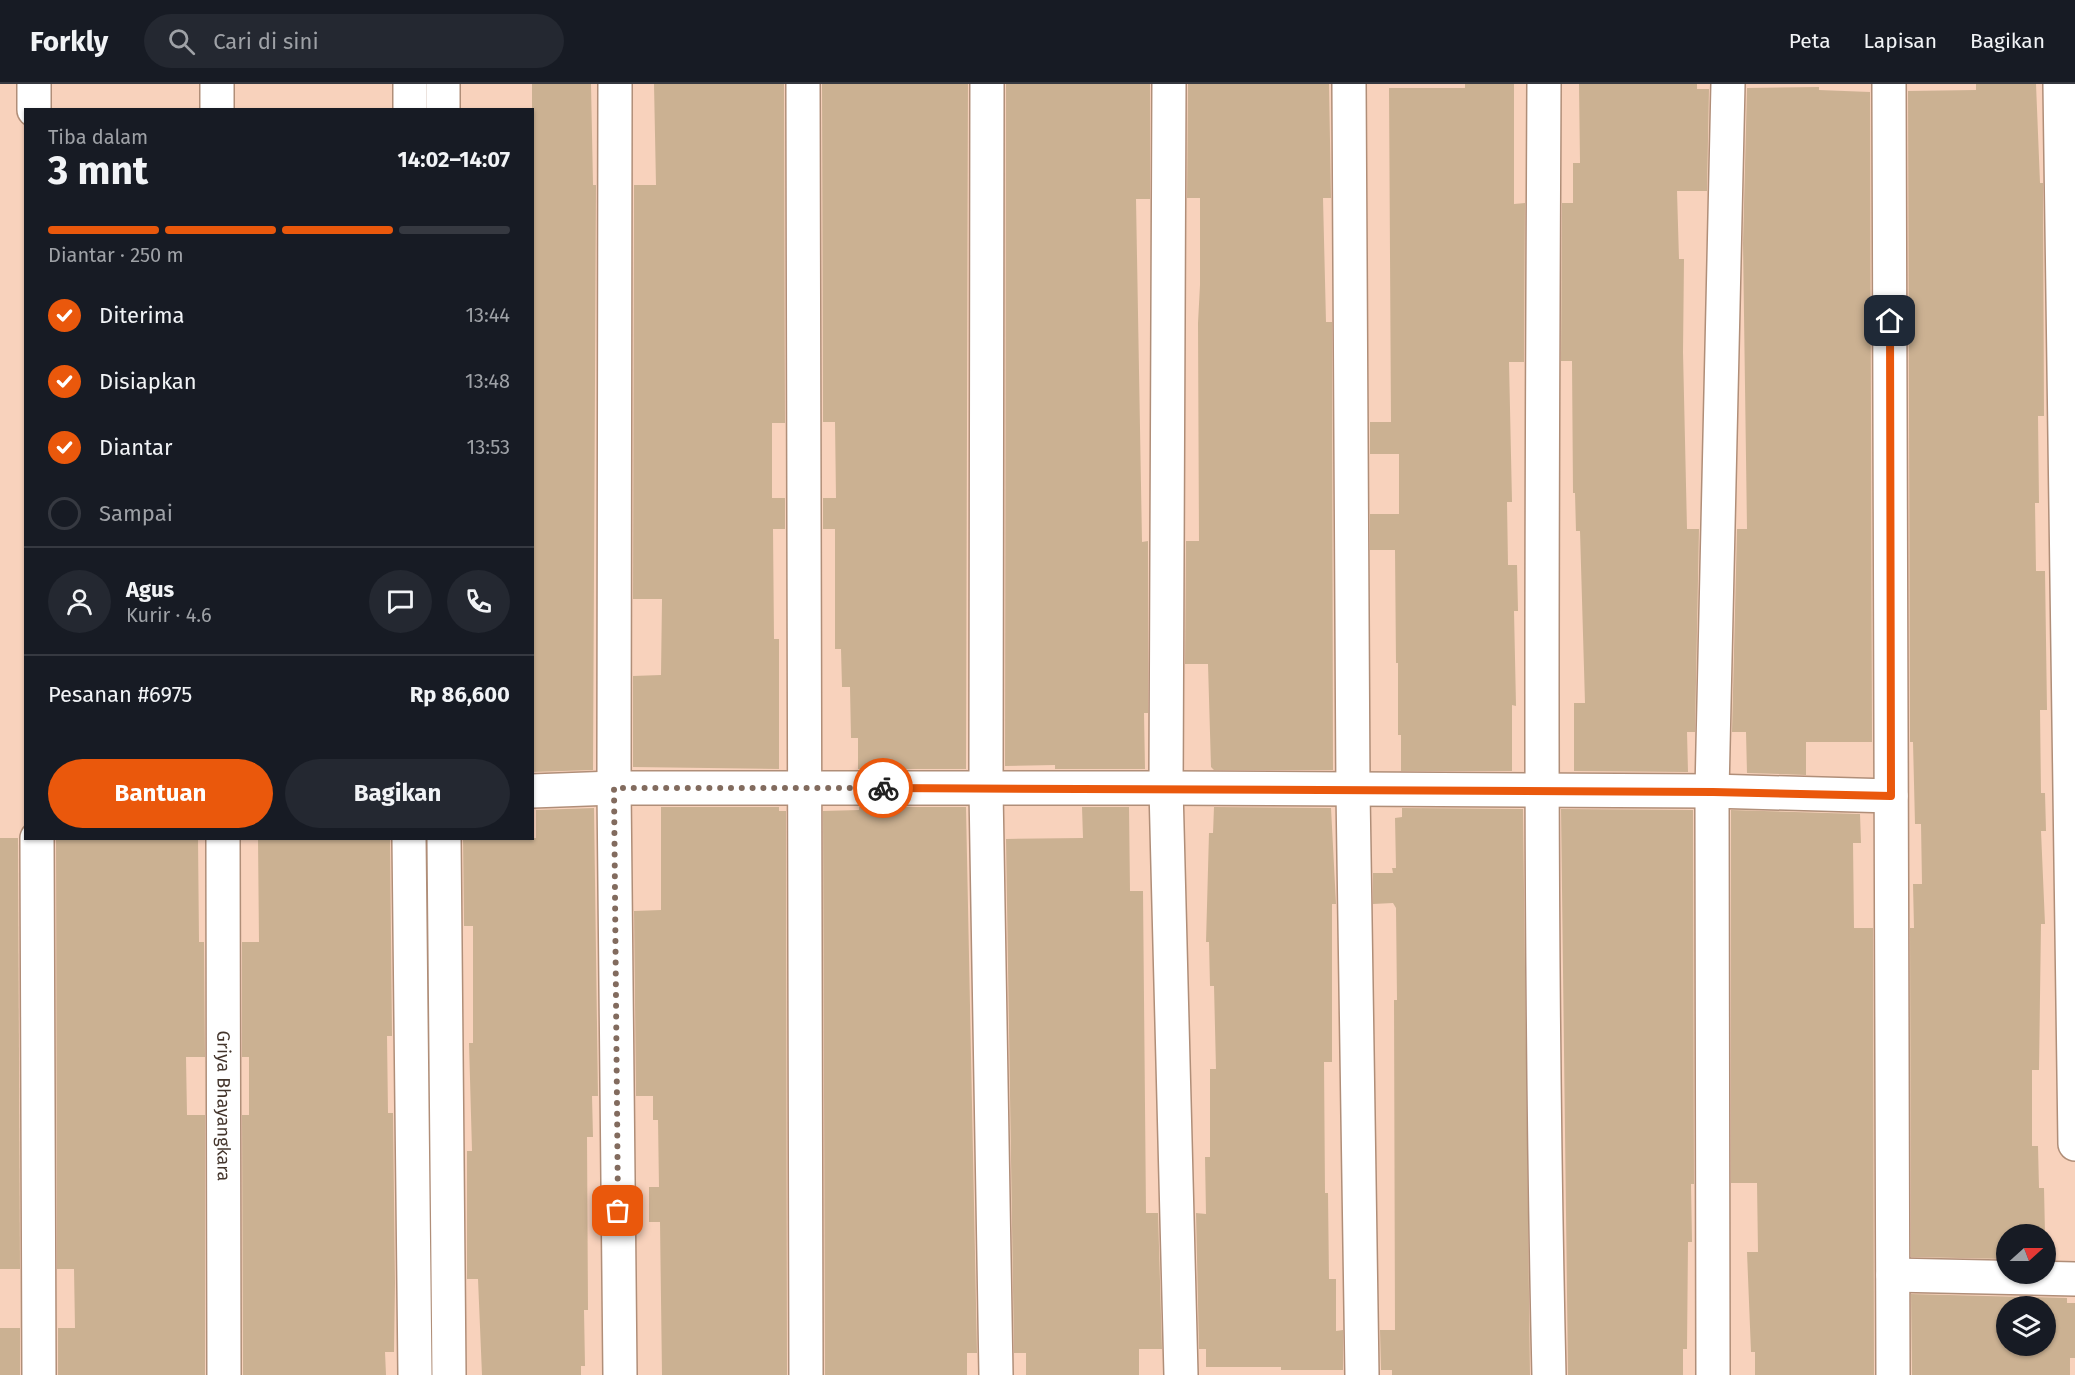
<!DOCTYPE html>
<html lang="id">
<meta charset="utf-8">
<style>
:root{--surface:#171b24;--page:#242831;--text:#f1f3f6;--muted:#9ea1a6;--line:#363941;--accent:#ea580c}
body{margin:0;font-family:"Fira Sans",sans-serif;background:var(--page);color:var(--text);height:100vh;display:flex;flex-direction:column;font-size:22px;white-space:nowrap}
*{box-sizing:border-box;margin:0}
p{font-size:20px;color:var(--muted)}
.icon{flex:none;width:33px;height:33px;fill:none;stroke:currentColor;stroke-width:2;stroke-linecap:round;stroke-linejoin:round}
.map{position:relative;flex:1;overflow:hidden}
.panel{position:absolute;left:24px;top:24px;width:510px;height:732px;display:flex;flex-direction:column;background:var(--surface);border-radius:0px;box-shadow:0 2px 4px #0004}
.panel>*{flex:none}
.needle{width:39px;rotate:69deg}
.tools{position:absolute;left:1996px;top:1140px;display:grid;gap:12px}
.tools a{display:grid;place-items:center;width:60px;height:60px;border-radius:50%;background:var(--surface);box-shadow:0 2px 4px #0004;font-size:30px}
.pin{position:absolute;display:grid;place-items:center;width:51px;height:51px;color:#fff;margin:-26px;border-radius:12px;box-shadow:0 3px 9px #0006}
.courier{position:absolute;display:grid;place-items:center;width:60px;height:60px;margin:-30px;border:4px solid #ea580c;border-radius:50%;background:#fff;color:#222;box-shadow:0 2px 8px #0007}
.head em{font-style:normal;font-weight:700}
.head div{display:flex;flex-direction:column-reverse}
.head{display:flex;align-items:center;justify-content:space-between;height:102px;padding:0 24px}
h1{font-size:39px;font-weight:700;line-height:45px}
.bar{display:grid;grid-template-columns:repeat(4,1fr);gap:9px 6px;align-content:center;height:72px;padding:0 24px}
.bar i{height:8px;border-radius:4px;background:var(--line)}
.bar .active{background:var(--accent)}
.bar p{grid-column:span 4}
.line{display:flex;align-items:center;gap:15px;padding:0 24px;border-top:2px solid var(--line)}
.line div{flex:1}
.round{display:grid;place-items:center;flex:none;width:63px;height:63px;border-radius:32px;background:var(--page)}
ol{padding:0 24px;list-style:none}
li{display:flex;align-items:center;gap:18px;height:66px}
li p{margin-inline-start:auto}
li .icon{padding:6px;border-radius:50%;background:var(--accent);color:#fff;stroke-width:4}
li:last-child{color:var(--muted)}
li i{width:33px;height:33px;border:3px solid var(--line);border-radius:50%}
.action{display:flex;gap:12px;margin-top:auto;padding:12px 24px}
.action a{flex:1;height:69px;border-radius:36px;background:var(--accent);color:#fff;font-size:24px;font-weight:700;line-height:69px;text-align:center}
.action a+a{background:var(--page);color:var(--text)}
header{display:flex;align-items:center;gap:36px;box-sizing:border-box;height:84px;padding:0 30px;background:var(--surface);border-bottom:2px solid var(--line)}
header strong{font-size:28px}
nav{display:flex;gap:33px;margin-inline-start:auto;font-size:21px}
.search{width:420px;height:54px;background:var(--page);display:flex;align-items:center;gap:15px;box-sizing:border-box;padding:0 21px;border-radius:33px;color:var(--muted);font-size:22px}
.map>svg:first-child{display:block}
.building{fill:#cbb192;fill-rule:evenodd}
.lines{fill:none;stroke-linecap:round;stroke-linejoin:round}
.minor-casing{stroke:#b08e78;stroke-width:36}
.minor{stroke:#fff;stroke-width:33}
.done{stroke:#826b5e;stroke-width:6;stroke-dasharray:0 10.8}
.route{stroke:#ea580c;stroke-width:8}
.labels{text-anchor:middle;stroke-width:4.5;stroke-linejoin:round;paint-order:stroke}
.street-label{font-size:18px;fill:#43342b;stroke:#fffbf9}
</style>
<header>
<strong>Forkly</strong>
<div class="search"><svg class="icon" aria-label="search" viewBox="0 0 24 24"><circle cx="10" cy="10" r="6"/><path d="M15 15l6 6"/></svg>Cari di sini</div>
<nav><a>Peta</a><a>Lapisan</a><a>Bagikan</a></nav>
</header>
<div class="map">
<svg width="2075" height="1291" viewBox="0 0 2075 1291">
<rect width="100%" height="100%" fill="#f8d2bc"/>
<!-- building -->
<g class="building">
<path d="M532,0H591L593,101H596L593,686L532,688Z"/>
<path d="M654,0H784L785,339H772V414H785V445H773L774,555H779V685L633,683V592L661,591L662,515H633L634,101H656Z"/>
<path d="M822,0H968L966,685H858V654H851L850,603H842L841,565H835V445H823V414H836L835,338H823Z"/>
<path d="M1006,0H1150V115H1136L1142,458L1148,457V629H1144L1145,685H1055V681L1005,682Z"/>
<path d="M1188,0H1329L1331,114H1323L1326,238H1332L1333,686H1214L1211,683L1208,580H1185L1186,457H1199L1198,239L1200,201V114H1187Z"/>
<path d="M1465,0H1514V120L1525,119L1524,278H1509L1512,418H1507L1508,481H1517L1518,527H1514L1516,622L1512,621V687H1401V651H1398V579H1396L1395,466H1370V430H1399V370H1370V338H1391L1389,4H1465Z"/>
<path d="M1579,0H1697V5H1709L1707,107H1677L1679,175H1684L1683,268L1687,445H1699L1695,648H1687L1688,688L1574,687V619H1585L1580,447H1576L1575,409H1573L1572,277H1561L1562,119H1573V79H1580Z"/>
<path d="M1976,0H2036L2040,99H2043L2044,332H2038L2039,419H2035L2036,487H2045L2047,626H2040L2041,709H2045L2046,747H2041L2045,840H2041L2039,986H2032V1062H2038L2039,1104H2044L2045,1150H2007V1175L1911,1173L1910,844H1914L1913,800H1922L1921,740H1915L1913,658H1910L1908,7L1976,6Z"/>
<path d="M1819,3V6L1870,8L1872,658H1806V691L1747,689L1746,648H1732L1737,445H1747L1743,159L1747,4Z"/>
<path d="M661,723H779V727H786L787,1291H662L660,1138H649V1103H659L658,1036H653V1012H636L634,827L661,826Z"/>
<path d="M859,723H966L977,1269H967V1291H825L823,727L859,726Z"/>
<path d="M1082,723H1129L1130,807H1143L1146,1129H1158L1162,1265H1139V1291H1026V1269H1014L1006,755L1083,754Z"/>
<path d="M1214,723L1331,724L1336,820H1332V978H1324L1325,1109H1328L1329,1195H1336V1247L1343,1246V1286H1281V1283H1206V1265H1199L1196,1129L1206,1130L1205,1073H1210V985H1216L1214,902H1210L1209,858H1206L1209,749H1213Z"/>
<path d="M594,724L598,1012H592L593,1053H587L588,1226H584L585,1282H581V1291H482L478,1195H467V1067H472L469,959H473V842H464L463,754H536V726Z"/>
<path d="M1402,724L1523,725L1530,1291H1392V1286H1381L1380,1246H1395L1394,916H1397L1396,824L1393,819L1373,820V789H1393L1392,784H1396L1395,734L1402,733Z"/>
<path d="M1561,725L1693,726L1694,1100H1691L1692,1158H1688L1687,1265H1683V1291H1568Z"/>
<path d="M1731,726L1860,730L1861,759H1853L1854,844H1873L1874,1291H1755V1268H1751L1747,1168H1758L1757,1099H1731Z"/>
<path d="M0,754H18L20,1185H0Z"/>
<path d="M56,754H198L199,858H204L205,973H186L187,1031H205V1291H58V1244H75L74,1185H57Z"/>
<path d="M258,754H390L392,952H387L388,1029H393L395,1199L394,1268H385L386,1291H243L242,1031H249V973H242V858H259Z"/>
<path d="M1911,1210L2067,1214V1219H2075V1274H2070V1291H1912ZM2007,1222H2046V1262H2007Z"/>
<rect x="0" y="1244" width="20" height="47"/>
</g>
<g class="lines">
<defs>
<g id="minor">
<path d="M217,0V26"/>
<path d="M410,0V26"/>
<path d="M615,0L614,704L620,1291"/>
<path d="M803,0L806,1291"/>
<path d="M987,0L986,706L996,1291"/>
<path d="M1169,0L1166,704L1181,1291"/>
<path d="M1349,0L1353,707L1362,1291"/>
<path d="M1544,0C1542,430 1539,861 1549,1291"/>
<path d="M1889,0L1893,1291"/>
<path d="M2060,0L2075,1060"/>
<path d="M34,26V0"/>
<path d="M443,26V0"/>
<path d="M532,707L614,704H1166L1712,707L1891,712"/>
<path d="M37,754L39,1291"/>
<path id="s1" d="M223,754L224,1291"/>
<path d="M409,754L415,1291"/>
<path d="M444,754L449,1291"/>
<path d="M1893,1191L2075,1195"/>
<path d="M1713,1291L1712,707L1728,0"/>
</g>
</defs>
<!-- minor casing -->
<use href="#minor" class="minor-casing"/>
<!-- minor -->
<use href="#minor" class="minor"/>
</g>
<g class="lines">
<!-- done -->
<path class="done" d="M618,1127L614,704H883"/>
<!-- route -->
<path class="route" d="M883,704L1713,708L1891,712L1890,237"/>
</g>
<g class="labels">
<!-- street labels -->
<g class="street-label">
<text dy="6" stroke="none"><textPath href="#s1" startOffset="268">Griya Bhayangkara</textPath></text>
</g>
</g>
</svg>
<div class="tools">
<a><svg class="needle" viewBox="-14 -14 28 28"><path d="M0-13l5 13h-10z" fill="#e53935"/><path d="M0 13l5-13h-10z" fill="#9ea1a6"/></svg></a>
<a><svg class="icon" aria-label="layers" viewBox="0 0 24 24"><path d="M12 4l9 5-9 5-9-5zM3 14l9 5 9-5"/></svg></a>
</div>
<div class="pin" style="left:618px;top:1127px;background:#ea580c"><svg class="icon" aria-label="bag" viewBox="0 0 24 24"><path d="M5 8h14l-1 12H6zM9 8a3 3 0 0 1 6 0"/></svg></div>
<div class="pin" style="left:1890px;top:237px;background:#1f2937"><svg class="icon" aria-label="home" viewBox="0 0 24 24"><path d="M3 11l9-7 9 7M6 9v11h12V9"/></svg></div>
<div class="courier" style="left:883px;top:704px"><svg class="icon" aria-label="bike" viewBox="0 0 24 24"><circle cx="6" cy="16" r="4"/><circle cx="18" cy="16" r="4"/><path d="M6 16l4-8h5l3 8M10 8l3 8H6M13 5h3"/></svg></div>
<section class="panel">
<div class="head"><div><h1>3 mnt</h1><p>Tiba dalam</p></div><em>14:02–14:07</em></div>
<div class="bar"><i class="active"></i><i class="active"></i><i class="active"></i><i></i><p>Diantar · 250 m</p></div>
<ol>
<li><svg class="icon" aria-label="check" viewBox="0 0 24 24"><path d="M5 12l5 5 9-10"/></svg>Diterima<p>13:44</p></li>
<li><svg class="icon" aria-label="check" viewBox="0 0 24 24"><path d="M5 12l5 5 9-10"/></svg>Disiapkan<p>13:48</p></li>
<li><svg class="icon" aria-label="check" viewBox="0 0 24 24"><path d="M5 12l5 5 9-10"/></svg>Diantar<p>13:53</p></li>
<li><i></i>Sampai</li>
</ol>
<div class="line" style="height:108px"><a class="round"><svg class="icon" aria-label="person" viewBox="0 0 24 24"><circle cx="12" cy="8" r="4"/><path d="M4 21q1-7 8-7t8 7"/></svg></a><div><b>Agus</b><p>Kurir · 4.6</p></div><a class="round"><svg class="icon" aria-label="chat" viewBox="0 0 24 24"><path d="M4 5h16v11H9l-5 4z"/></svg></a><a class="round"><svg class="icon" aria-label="phone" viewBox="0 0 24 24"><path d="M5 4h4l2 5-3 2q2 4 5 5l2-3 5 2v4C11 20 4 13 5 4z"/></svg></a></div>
<div class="line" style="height:78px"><div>Pesanan #6975</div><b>Rp 86,600</b></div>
<div class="action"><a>Bantuan</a><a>Bagikan</a></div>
</section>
</div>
